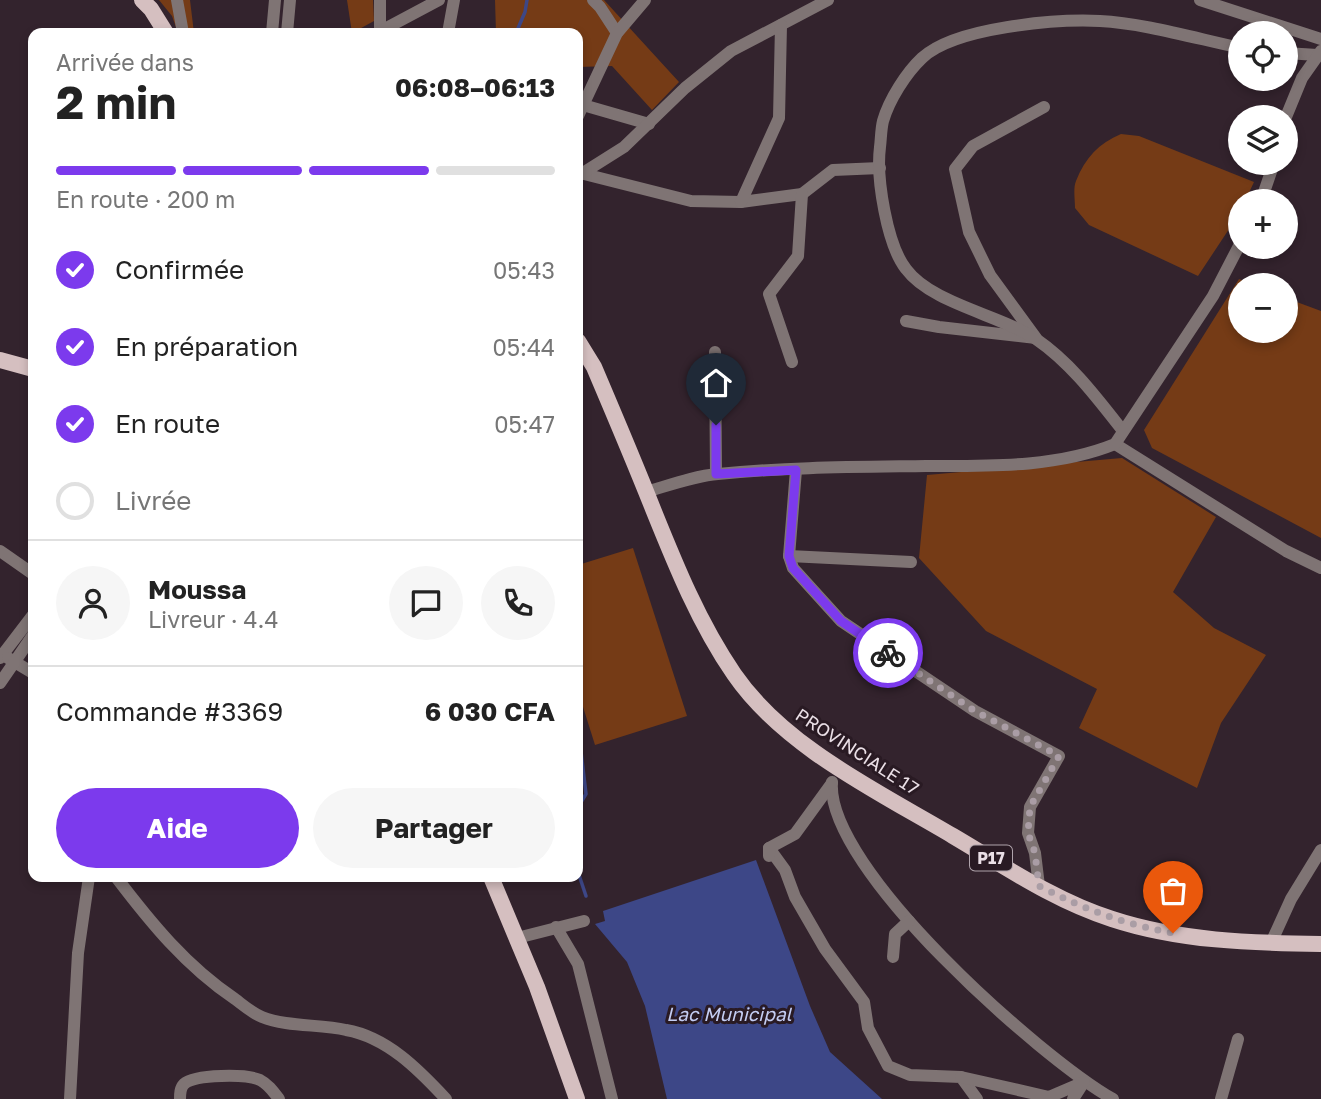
<!DOCTYPE html>
<html lang="fr">
<meta charset="utf-8">
<style>
:root{--surface:#fff;--page:#f6f6f6;--text:#222;--muted:#767676;--line:#e0e0e0;--accent:#7c3aed}
body{margin:0;font-family:"Golos Text",sans-serif;background:var(--page);color:var(--text);height:100vh;display:flex;flex-direction:column;font-size:26px;white-space:nowrap}
*{box-sizing:border-box;margin:0}
p{font-size:23px;color:var(--muted)}
.icon{flex:none;width:38px;height:38px;fill:none;stroke:currentColor;stroke-width:2;stroke-linecap:round;stroke-linejoin:round}
.map{position:relative;flex:1;overflow:hidden}
.drawer{position:absolute;left:28px;top:28px;width:555px;height:854px;display:flex;flex-direction:column;background:var(--surface);border-radius:14px;box-shadow:0 4px 10px #0003}
.drawer>*{flex:none}
.buttons{position:absolute;left:1228px;top:21px;display:grid;gap:14px}
.buttons a{display:grid;place-items:center;width:70px;height:70px;border-radius:50%;background:var(--surface);box-shadow:0 4px 10px #0003;font-size:35px}
.pin{position:absolute;display:grid;place-items:center;width:60px;height:60px;color:#fff;margin:-72px -30px;border-radius:50% 50% 50% 0;rotate:-45deg;box-shadow:0 0 7px #0007}
.pin .icon{rotate:45deg}
.courier{position:absolute;display:grid;place-items:center;width:70px;height:70px;margin:-35px;border:5px solid #7c3aed;border-radius:50%;background:#fff;color:#222;box-shadow:0 2px 9px #0007}
.headline em{font-style:normal;font-weight:700}
.headline div{display:flex;flex-direction:column-reverse}
.headline{display:flex;align-items:center;justify-content:space-between;height:119px;padding:0 28px}
h1{font-size:46px;font-weight:700;line-height:52px}
.bar{display:grid;grid-template-columns:repeat(4,1fr);gap:10px 7px;align-content:center;height:84px;padding:0 28px}
.bar i{height:9px;border-radius:5px;background:var(--line)}
.bar .current{background:var(--accent)}
.bar p{grid-column:span 4}
.line{display:flex;align-items:center;gap:18px;padding:0 28px;border-top:2px solid var(--line)}
.line div{flex:1}
.round{display:grid;place-items:center;flex:none;width:74px;height:74px;border-radius:37px;background:var(--page)}
ol{padding:0 28px;list-style:none}
li{display:flex;align-items:center;gap:21px;height:77px}
li p{margin-inline-start:auto}
li .icon{padding:7px;border-radius:50%;background:var(--accent);color:#fff;stroke-width:4}
li:last-child{color:var(--muted)}
li i{width:38px;height:38px;border:4px solid var(--line);border-radius:50%}
.primary-button{display:flex;gap:14px;margin-top:auto;padding:14px 28px}
.primary-button a{flex:1;height:80px;border-radius:42px;background:var(--accent);color:#fff;font-size:28px;font-weight:700;line-height:80px;text-align:center}
.primary-button a+a{background:var(--page);color:var(--text)}
.map>svg:first-child{display:block}
.green{fill:#753b16}
.water{fill:#3d4787}
.lines{fill:none;stroke-linecap:round;stroke-linejoin:round}
.stream{stroke:#3d4787;stroke-width:3.5}
.minor{stroke:#7f7474;stroke-width:12}
.major{stroke:#d5bfc0;stroke-width:16}
.done{stroke:#aa9da5;stroke-width:7;stroke-dasharray:0 12.6}
.route{stroke:#7c3aed;stroke-width:9}
.labels{text-anchor:middle;stroke-width:6;stroke-linejoin:round;paint-order:stroke}
.shield{fill:#291a23;stroke:#b0a4ac;stroke-width:2}
.shield-label{font-size:16px;font-weight:bold;fill:#eadfe6}
.street-label{font-size:18px;fill:#eadfe6;stroke:#291a23}
.water-label{font-size:19px;font-style:italic;fill:#c4cdf3;stroke:#291a23}
</style>
<div class="map">
<svg width="1321" height="1099" viewBox="0 0 1321 1099">
<rect width="100%" height="100%" fill="#33232d"/>
<!-- green -->
<g class="green">
<path d="M159,0H190L194,33H178L172,16Z"/>
<path d="M347,0H373L374,21L352,33Z"/>
<path d="M495,0H604L679,82L652,110L612,66L578,67V33H496Z"/>
<path d="M1121,134L1139,136L1254,182L1245,201H1241V210L1237,217L1198,276L1089,225L1075,208C1075,200 1073,188 1076,181C1085,158 1099,143 1121,134Z"/>
<path d="M1239,279L1255,285H1241V331H1286V298L1321,311V538L1152,448L1144,430Z"/>
<path d="M1122,458L1216,517L1173,592L1214,628L1266,655L1221,723L1197,788L1079,728L1097,689L986,631L919,558L927,475Z"/>
<path d="M633,548L687,716L595,745L578,691V565Z"/>
</g>
<!-- water -->
<path class="water" d="M756,860L810,1006L830,1052L882,1099H667L645,1006L627,962L595,924L605,921L603,911Z"/>
<g class="lines">
<!-- stream -->
<g class="stream">
<path d="M516,33L525,12L527,0"/>
<path d="M578,726L586,794L578,807"/>
<path d="M578,872L586,896"/>
</g>
<!-- minor -->
<g class="minor">
<path d="M177,0L183,33"/>
<path d="M380,0V31"/>
<path d="M593,0L600,7L617,33"/>
<path d="M1200,0L1321,39"/>
<path d="M272,33L275,0"/>
<path d="M287,33L290,0"/>
<path d="M377,33L439,0"/>
<path d="M448,33L454,0"/>
<path d="M1286,53L1317,55"/>
<path d="M583,105L649,124"/>
<path d="M578,116L617,33L645,0"/>
<path d="M1286,117L1302,78L1321,51"/>
<path d="M584,174L691,201L741,202L802,194L833,170L880,168"/>
<path d="M578,176L624,147L685,88L731,51L828,0"/>
<path d="M1261,201L1274,163"/>
<path d="M741,202L779,118L781,25"/>
<path d="M906,321L939,327L1036,338L990,275L969,232L955,169L973,146L1044,107"/>
<path d="M715,352L716,474"/>
<path d="M792,362L769,294L798,256L802,194"/>
<path d="M1123,431C1097,398 1071,363 1036,339C1001,315 932,304 906,269C887,245 876,178 880,147C881,139 881,129 883,121C889,100 906,73 922,58C955,27 1056,19 1100,21C1143,23 1198,39 1241,48"/>
<path d="M1115,444L1286,551L1321,568"/>
<path d="M796,470L789,556L793,568L841,621L975,711L1059,756L1030,807L1028,833L1035,853L1039,886"/>
<path d="M646,492C670,485 694,476 718,474C787,467 857,467 926,466C988,466 1056,468 1115,444L1213,296L1241,242"/>
<path d="M0,551L33,574"/>
<path d="M789,556L911,562"/>
<path d="M0,658L33,615"/>
<path d="M8,658L33,673"/>
<path d="M0,683L33,635"/>
<path d="M832,782C825,868 1041,1058 1113,1099"/>
<path d="M769,848L785,870L795,897L825,949L864,1002L868,1028L888,1066L910,1075L961,1077L977,1099"/>
<path d="M769,856V848L795,834L832,783"/>
<path d="M116,877C151,923 186,966 235,999C243,1005 252,1013 262,1017C287,1027 320,1024 346,1030C387,1037 419,1070 446,1099"/>
<path d="M556,927L578,964L612,1099"/>
<path d="M517,938L584,921"/>
<path d="M1271,943L1291,899L1321,850"/>
<path d="M893,957L895,934L909,921"/>
<path d="M961,1077L1049,1097L1084,1082L1073,1099"/>
<path d="M70,1099L78,953L89,877"/>
<path d="M180,1099C180,1094 180,1088 184,1084C195,1074 247,1074 260,1080C268,1084 273,1091 279,1099"/>
<path d="M1221,1099L1238,1039"/>
</g>
<!-- major -->
<g class="major">
<path d="M142,0L151,9L166,33"/>
<path d="M578,341L594,367C614,414 634,461 653,509C676,566 699,623 734,674C784,747 879,792 953,836C1004,866 1055,901 1112,919C1179,941 1251,943 1321,944"/>
<path d="M0,360L33,369"/>
<path d="M491,877L537,987L577,1099"/>
</g>
</g>
<g class="lines">
<!-- done -->
<path class="done" d="M888,653L975,711L1059,756L1030,807L1028,833L1035,853L1039,886C1084,909 1123,924 1173,933"/>
<!-- route -->
<path class="route" d="M716,425V474L796,470L789,556L793,568L841,621L888,653"/>
</g>
<g class="labels">
<!-- shield labels -->
<rect class="shield" x="970" y="845.5" width="42" height="25" rx="5"/>
<g class="shield-label">
<text x="991" y="864">P17</text>
</g>
<!-- street labels -->
<g class="street-label">
<text transform="translate(857 752) rotate(33)" y="6">PROVINCIALE 17</text>
</g>
<!-- water labels -->
<g class="water-label">
<text x="729" y="1021">Lac Municipal</text>
</g>
</g>
</svg>
<div class="buttons">
<a><svg class="icon" aria-label="locate" viewBox="0 0 24 24"><circle cx="12" cy="12" r="6"/><path d="M12 2v4M12 18v4M2 12h4M18 12h4"/></svg></a>
<a><svg class="icon" aria-label="layers" viewBox="0 0 24 24"><path d="M12 4l9 5-9 5-9-5zM3 14l9 5 9-5"/></svg></a>
<a>+</a>
<a>−</a>
</div>
<div class="pin" style="left:1173px;top:933px;background:#ea580c"><svg class="icon" aria-label="bag" viewBox="0 0 24 24"><path d="M5 8h14l-1 12H6zM9 8a3 3 0 0 1 6 0"/></svg></div>
<div class="pin" style="left:716px;top:425px;background:#1f2937"><svg class="icon" aria-label="home" viewBox="0 0 24 24"><path d="M3 11l9-7 9 7M6 9v11h12V9"/></svg></div>
<div class="courier" style="left:888px;top:653px"><svg class="icon" aria-label="bike" viewBox="0 0 24 24"><circle cx="6" cy="16" r="4"/><circle cx="18" cy="16" r="4"/><path d="M6 16l4-8h5l3 8M10 8l3 8H6M13 5h3"/></svg></div>
<section class="drawer">
<div class="headline"><div><h1>2 min</h1><p>Arrivée dans</p></div><em>06:08–06:13</em></div>
<div class="bar"><i class="current"></i><i class="current"></i><i class="current"></i><i></i><p>En route · 200 m</p></div>
<ol>
<li><svg class="icon" aria-label="check" viewBox="0 0 24 24"><path d="M5 12l5 5 9-10"/></svg>Confirmée<p>05:43</p></li>
<li><svg class="icon" aria-label="check" viewBox="0 0 24 24"><path d="M5 12l5 5 9-10"/></svg>En préparation<p>05:44</p></li>
<li><svg class="icon" aria-label="check" viewBox="0 0 24 24"><path d="M5 12l5 5 9-10"/></svg>En route<p>05:47</p></li>
<li><i></i>Livrée</li>
</ol>
<div class="line" style="height:126px"><a class="round"><svg class="icon" aria-label="person" viewBox="0 0 24 24"><circle cx="12" cy="8" r="4"/><path d="M4 21q1-7 8-7t8 7"/></svg></a><div><b>Moussa</b><p>Livreur · 4.4</p></div><a class="round"><svg class="icon" aria-label="chat" viewBox="0 0 24 24"><path d="M4 5h16v11H9l-5 4z"/></svg></a><a class="round"><svg class="icon" aria-label="phone" viewBox="0 0 24 24"><path d="M5 4h4l2 5-3 2q2 4 5 5l2-3 5 2v4C11 20 4 13 5 4z"/></svg></a></div>
<div class="line" style="height:91px"><div>Commande #3369</div><b>6 030 CFA</b></div>
<div class="primary-button"><a>Aide</a><a>Partager</a></div>
</section>
</div>
